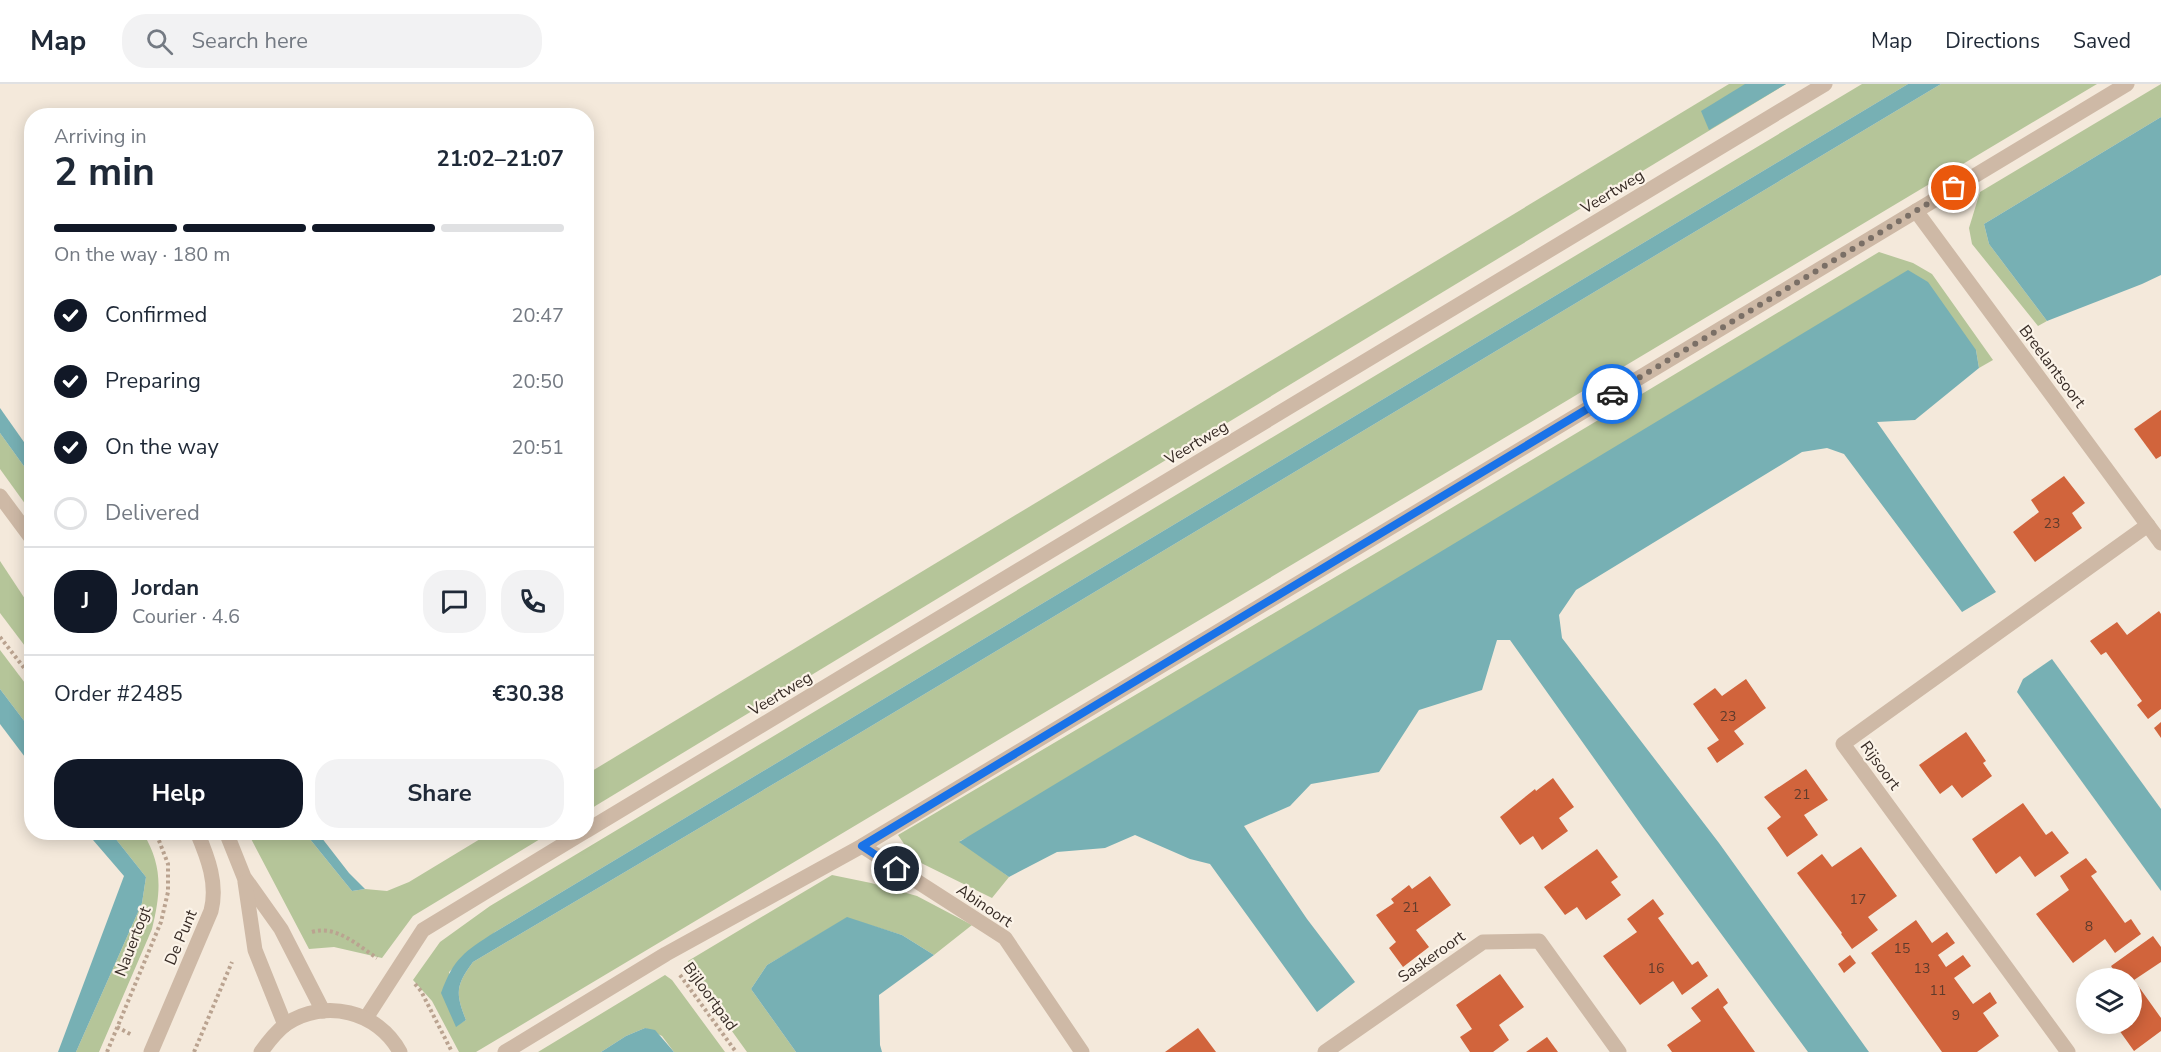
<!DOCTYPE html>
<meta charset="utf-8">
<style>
:root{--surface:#fff;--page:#f2f2f3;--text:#1f2937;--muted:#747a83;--line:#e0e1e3;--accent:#111827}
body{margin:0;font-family:"Nunito Sans",sans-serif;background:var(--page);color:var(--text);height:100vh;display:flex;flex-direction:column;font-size:22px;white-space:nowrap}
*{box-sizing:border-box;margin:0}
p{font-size:20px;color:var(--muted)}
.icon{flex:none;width:33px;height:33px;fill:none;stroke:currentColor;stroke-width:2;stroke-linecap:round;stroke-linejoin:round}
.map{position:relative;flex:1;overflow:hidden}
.drawer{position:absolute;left:24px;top:24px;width:570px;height:732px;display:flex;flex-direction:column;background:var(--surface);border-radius:24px;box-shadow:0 3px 15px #0003}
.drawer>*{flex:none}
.fabs{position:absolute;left:2076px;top:884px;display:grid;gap:12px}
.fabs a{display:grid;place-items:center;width:66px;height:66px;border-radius:50%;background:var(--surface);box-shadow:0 3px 15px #0003;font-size:30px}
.pin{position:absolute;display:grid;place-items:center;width:51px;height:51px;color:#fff;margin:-26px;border:3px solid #fff;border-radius:50%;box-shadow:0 2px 6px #0007}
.courier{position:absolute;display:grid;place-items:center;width:60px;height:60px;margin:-30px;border:4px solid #1a73e8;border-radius:50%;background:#fff;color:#222;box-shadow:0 2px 8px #0007}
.summary em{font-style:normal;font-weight:700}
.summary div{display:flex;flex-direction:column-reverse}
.summary{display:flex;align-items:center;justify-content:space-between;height:102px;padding:0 30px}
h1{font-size:39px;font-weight:700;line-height:45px}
.bar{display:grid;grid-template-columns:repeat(4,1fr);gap:9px 6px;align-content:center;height:72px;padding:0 30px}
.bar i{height:8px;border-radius:4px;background:var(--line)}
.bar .selected{background:var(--accent)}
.bar p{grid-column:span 4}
.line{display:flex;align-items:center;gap:15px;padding:0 30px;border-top:2px solid var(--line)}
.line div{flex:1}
.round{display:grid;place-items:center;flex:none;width:63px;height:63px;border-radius:24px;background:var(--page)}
ol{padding:0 30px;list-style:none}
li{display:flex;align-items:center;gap:18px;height:66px}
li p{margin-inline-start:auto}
li .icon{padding:6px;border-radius:50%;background:var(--accent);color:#fff;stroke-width:4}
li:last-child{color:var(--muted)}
li i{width:33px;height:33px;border:3px solid var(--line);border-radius:50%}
.action{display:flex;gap:12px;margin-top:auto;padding:12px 30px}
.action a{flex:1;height:69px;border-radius:24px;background:var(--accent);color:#fff;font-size:24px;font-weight:700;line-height:69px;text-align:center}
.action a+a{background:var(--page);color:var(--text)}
header{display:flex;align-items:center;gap:36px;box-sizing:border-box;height:84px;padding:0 30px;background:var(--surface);border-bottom:2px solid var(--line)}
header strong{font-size:28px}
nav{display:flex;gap:33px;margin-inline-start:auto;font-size:21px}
.search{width:420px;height:54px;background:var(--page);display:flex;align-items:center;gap:15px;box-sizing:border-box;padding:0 21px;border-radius:24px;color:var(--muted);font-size:22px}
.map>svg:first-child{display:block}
.green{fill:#b5c599}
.water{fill:#77b0b4}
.building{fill:#d1643c}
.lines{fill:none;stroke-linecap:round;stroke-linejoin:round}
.path{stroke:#baa390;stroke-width:4;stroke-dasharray:3 3;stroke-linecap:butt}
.minor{stroke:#ceb9a6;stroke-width:15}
.done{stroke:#7a6f66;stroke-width:6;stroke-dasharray:0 10.8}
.route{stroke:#1a73e8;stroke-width:8}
.labels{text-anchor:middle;stroke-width:4.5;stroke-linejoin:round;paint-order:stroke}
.number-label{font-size:14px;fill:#5f3b2c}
.street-label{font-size:16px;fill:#392d27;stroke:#fbf3e8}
</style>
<header>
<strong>Map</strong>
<div class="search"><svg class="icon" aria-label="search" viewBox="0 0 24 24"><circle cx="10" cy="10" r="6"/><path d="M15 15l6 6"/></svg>Search here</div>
<nav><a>Map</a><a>Directions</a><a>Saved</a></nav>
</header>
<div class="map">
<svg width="2161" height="968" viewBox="0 0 2161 968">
<rect width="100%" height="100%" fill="#f4e9db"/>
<!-- green -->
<g class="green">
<path d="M1729,0H1786L587,727V690Z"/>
<path d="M1862,0H1908L495,848L449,888L456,942L466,936C455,909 456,901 473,878L858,650L1941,0H2097L476,968H459L432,917L413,896L440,858L490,822Z"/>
<path d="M2161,0V33L1984,140L1989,160L2047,237L2038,242L1972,160L1969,144L1980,108Z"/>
<path d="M1879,168L1913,179L1932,190L1993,276L1979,284L1976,266L960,757L1009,793L992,814L915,776L898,751L1398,456Z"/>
<path d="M0,349L31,392V428L0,385Z"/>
<path d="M0,477L31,524V570L0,529Z"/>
<path d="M0,566L31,607V646L0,605Z"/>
<path d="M111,749H143C163,782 161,808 152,845L99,968H76L142,819L146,793Z"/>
<path d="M248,749H305L352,807L365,805L387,807L409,798L490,749H550L413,832L382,874L334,863L309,865Z"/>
<path d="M832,791L871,799L917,812L972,841L934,871L902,851L847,834L767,881L751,905L796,968H747L690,889L688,877Z"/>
<path d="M665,891L672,896L725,968H674L662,952L645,944L626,952L601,968H538Z"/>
</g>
<!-- water -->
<g class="water">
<path d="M1745,0H1786L1709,46L1701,27Z"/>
<path d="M1908,0H1941L858,650L473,878C456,901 455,909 466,936L456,943L441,909C454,874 464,868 495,848Z"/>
<path d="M2161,33V191L2142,200L2047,237L1989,160L1984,140Z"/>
<path d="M1908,186L1928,198L1976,266L1979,284L1915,336L1877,338L1996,508L1962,528L1844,370L1827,364L1802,368L1576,506L1559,531L1562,554L1719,759L1869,968H1808L1642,742L1510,556H1497L1482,606L1419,626L1379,688L1311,700L1290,722L1244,742L1307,835L1355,898L1317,928L1210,780L1190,775L1135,751L1105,764L1057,768L1009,793L959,758Z"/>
<path d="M0,324L31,368V392L0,349Z"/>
<path d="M2052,575L2161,725V807L2017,608L2023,595Z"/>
<path d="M0,605L31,646V681L0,640Z"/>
<path d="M87,749H111L146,793L142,819L76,968H58L124,792Z"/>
<path d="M305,749H318L349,789L365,805L352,807Z"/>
<path d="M847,833L902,851L934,871L879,911L880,961L882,968H796L751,905L767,881Z"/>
<path d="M645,944L655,946L674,968H601L626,952Z"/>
</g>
<!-- building -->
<g class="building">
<path d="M2161,326V372L2156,375L2134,345Z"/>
<path d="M2064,392L2085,419L2072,429L2082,444L2035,478L2013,448L2039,428L2031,416Z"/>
<path d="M2159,527L2161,530V625L2148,635L2137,621L2142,617L2106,568L2101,571L2090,557L2117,538L2127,551Z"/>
<path d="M1746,595L1766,624L1734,647L1744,660L1717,679L1707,664L1719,656L1693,620L1715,604L1722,612Z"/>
<path d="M2161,638V654L2154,644Z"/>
<path d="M1966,648L1986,677L1983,679L1992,692L1962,714L1952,701L1940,710L1919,681Z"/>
<path d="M1806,685L1828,716L1804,731L1818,751L1787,773L1767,744L1781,733L1764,713Z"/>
<path d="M1553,694L1574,723L1559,734L1568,747L1542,766L1533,752L1520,761L1500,733L1535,705L1536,707Z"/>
<path d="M2023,719L2046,751L2052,747L2069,769L2035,793L2020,772L1996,790L1972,755Z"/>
<path d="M1861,763L1897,812L1868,833L1878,846L1852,865L1841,850L1842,849L1797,789L1822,770L1832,783Z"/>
<path d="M1597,765L1618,793L1611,798L1621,811L1586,836L1577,823L1565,831L1544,803Z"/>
<path d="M2086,774L2097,788L2091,792L2125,839L2131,835L2141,850L2115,869L2105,855L2073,879L2036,830L2069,806L2060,792Z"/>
<path d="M1430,792L1451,821L1416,846L1429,863L1403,883L1389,864L1396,858L1376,831L1394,819L1391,815L1409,801L1412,805Z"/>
<path d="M1653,815L1664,830L1658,834L1692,881L1698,877L1708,892L1682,911L1673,897L1640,921L1603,872L1637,848L1627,835Z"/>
<path d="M1916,836L1932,859L1947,848L1955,859L1938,871L1946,883L1963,871L1971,882L1954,894L1973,920L1990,908L1997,919L1983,929L1999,952L1977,968H1942L1871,869Z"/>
<path d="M2153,852L2161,863V878L2134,896L2161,934V947L2134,967L2114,939H2132V894H2119L2111,882Z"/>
<path d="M1850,871L1856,879L1844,889L1838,880Z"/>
<path d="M1500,890L1524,923L1499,941L1509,956L1493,968H1470L1460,953L1472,945L1456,921Z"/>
<path d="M1718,904L1728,919L1723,923L1755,968H1672L1667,961L1701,937L1691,924Z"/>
<path d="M1198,944L1216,968H1165Z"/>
<path d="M1547,953L1558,968H1526Z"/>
</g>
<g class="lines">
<!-- path -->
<g class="path">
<path d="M0,553L32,594"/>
<path d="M312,848C337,841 357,861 377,874"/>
<path d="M680,891L736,968"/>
<path d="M415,900L421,907L452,968"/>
<path d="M117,943L132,951"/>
<path d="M107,968L161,838L168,808V780L158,754L154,748"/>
<path d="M194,968L232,878"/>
</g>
<!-- minor -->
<g class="minor">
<path d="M1916,127L2161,459"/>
<path d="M0,412L32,455"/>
<path d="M586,747L1825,0"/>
<path d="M226,748L244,793L281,845L323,927"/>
<path d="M862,762L1005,854L1082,968"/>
<path d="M245,798L255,866L285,941"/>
<path d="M366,934L423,846L584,748"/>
<path d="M151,968L211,827C218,800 208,774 197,748"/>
<path d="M261,968C268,958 276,948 286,940C325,914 378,927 400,968"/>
<path d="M505,968L666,870L862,762L2127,0"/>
<path d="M1325,968L1483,858L1539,857L1619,968"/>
<path d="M2068,968L1843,660L2148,441"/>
</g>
</g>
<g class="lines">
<!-- done -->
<path class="done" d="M1612,310L1954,104"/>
<!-- route -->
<path class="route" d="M897,785L862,762L1612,310"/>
</g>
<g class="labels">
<!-- number labels -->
<g class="number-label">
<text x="2052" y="444">23</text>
<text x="1728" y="637">23</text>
<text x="1802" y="715">21</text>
<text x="1858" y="820">17</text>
<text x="1411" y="828">21</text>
<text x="2089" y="847">8</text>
<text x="1902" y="869">15</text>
<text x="1656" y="889">16</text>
<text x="1922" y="889">13</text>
<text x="1938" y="911">11</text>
<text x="1956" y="936">9</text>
</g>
<!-- street labels -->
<g class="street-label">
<text transform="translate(1612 107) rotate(-31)" y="6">Veertweg</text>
<text transform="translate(2053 282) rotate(53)" y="6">Breelantsoort</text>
<text transform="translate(1196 358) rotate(-31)" y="6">Veertweg</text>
<text transform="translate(780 609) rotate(-31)" y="6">Veertweg</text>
<text transform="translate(1881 681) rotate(54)" y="6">Rijsoort</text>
<text transform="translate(985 821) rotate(34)" y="6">Abinoort</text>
<text transform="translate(180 853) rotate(-67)" y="6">De Punt</text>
<text transform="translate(132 857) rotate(-69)" y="6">Nauertogt</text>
<text transform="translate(1431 872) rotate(-35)" y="6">Saskeroort</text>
<text transform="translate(711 912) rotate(54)" y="6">Bijloortpad</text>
</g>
</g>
</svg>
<div class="fabs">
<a><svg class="icon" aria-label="layers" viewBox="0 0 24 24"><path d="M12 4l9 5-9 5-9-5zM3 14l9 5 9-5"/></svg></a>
</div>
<div class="pin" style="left:1954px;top:104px;background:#ea580c"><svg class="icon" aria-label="bag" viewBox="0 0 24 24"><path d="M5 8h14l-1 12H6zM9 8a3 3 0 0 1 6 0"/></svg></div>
<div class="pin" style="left:897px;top:785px;background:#1f2937"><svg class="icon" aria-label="home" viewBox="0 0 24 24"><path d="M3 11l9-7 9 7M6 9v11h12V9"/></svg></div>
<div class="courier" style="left:1612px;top:310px"><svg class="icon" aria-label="car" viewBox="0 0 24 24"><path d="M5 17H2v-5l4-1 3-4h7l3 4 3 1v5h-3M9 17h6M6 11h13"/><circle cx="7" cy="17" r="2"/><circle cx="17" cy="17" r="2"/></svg></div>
<section class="drawer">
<div class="summary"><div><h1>2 min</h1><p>Arriving in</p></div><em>21:02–21:07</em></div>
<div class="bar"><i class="selected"></i><i class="selected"></i><i class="selected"></i><i></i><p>On the way · 180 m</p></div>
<ol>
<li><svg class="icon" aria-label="check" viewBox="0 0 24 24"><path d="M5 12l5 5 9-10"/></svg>Confirmed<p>20:47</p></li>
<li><svg class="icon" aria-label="check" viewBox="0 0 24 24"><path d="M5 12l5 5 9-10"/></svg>Preparing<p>20:50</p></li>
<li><svg class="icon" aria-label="check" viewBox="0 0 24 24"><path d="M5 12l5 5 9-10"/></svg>On the way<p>20:51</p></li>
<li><i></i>Delivered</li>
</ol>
<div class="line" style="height:108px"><b class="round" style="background:var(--accent);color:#fff">J</b><div><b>Jordan</b><p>Courier · 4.6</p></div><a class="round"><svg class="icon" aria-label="chat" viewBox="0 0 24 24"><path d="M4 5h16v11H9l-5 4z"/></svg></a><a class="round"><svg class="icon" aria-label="phone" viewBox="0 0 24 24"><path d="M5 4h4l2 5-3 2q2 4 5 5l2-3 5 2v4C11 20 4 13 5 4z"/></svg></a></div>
<div class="line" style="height:78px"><div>Order #2485</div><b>€30.38</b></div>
<div class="action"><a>Help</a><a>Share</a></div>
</section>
</div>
